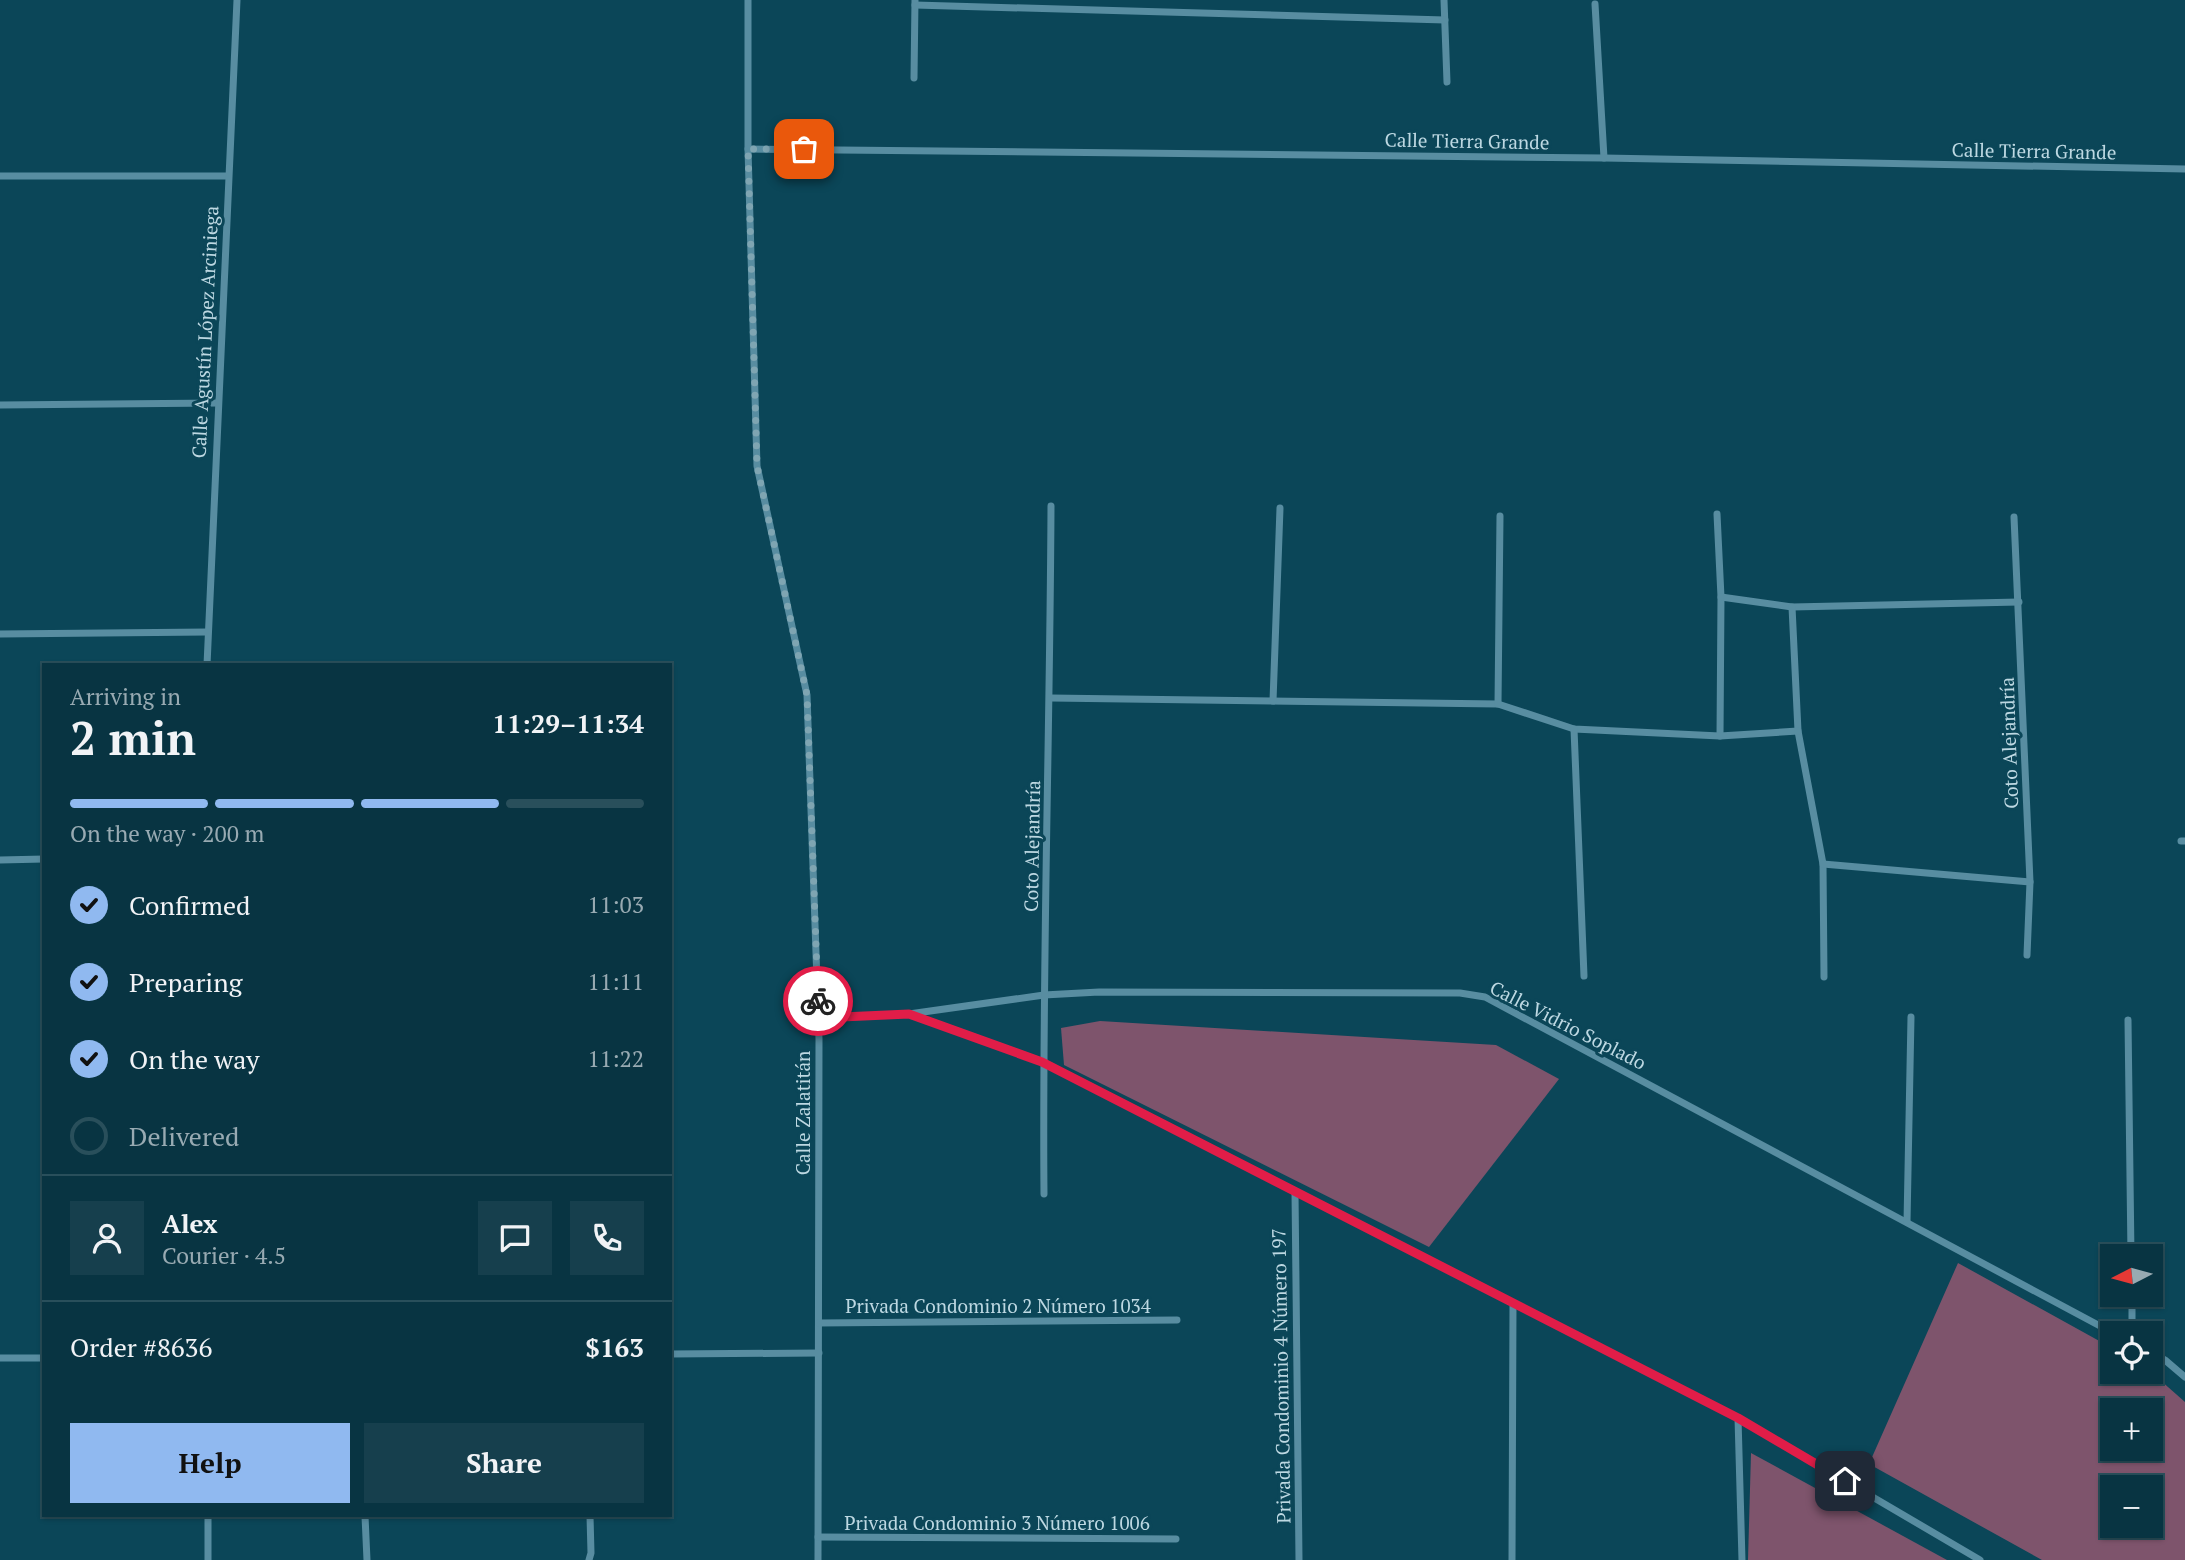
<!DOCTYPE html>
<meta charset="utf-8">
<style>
:root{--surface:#083442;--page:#163f4d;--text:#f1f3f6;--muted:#98aab2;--line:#294f5b;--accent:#90b9f0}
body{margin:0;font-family:"PT Serif",serif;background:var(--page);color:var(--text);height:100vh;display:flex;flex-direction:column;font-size:26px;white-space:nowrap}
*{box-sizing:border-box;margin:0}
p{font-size:23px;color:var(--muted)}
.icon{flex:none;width:38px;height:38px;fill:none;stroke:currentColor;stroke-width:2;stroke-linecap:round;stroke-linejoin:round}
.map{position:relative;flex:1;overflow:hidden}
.details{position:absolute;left:42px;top:663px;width:630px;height:854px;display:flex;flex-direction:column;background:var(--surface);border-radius:0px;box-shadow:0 2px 5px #0004,0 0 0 2px var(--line)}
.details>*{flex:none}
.needle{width:46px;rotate:264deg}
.controls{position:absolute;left:2100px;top:1244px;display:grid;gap:14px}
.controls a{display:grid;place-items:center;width:63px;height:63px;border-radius:0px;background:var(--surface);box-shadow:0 2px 5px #0004,0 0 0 2px var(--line);font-size:35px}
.pin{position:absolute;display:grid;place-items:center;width:60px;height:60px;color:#fff;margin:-30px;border-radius:14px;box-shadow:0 4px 10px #0006}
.courier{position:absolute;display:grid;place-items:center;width:70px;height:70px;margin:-35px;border:5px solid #e11d48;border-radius:50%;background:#fff;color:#222;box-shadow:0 2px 9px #0007}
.headline em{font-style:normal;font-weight:700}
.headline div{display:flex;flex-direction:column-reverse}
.headline{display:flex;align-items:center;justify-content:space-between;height:119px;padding:0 28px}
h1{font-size:46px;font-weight:700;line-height:52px}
.bar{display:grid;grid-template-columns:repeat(4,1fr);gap:10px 7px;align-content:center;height:84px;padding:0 28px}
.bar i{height:9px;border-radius:5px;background:var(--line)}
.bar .selected{background:var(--accent)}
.bar p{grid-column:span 4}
.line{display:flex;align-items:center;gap:18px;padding:0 28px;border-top:2px solid var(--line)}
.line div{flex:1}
.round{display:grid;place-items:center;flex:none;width:74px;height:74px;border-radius:0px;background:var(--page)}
ol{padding:0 28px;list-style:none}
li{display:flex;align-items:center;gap:21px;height:77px}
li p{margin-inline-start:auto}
li .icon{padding:7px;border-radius:50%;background:var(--accent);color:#111;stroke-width:4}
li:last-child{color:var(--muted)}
li i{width:38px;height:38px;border:4px solid var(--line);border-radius:50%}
.button{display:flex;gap:14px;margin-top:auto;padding:14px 28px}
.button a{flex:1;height:80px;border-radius:0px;background:var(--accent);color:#111;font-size:28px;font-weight:700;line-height:80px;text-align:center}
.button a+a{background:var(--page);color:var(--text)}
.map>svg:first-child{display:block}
.green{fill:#7e546c;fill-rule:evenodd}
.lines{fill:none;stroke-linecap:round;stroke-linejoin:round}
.street{stroke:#588da1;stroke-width:7}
.done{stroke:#7fa5b2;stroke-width:7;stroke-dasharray:0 12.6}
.route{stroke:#e11d48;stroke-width:9}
.labels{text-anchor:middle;stroke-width:6;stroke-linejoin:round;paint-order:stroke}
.street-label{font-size:19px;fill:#bdd8e2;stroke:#0b4658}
</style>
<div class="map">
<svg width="2185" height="1560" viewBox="0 0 2185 1560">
<rect width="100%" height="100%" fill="#0b4658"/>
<!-- green -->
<g class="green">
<path d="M1100,1021L1496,1045L1559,1079L1429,1247L1064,1065L1061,1028Z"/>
<path d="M1958,1263L2112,1348V1372H2151L2185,1402V1560H2042L1869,1464ZM2112,1410H2151V1449H2112ZM2112,1488H2151V1526H2112Z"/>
<path d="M1751,1453L1947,1560H1748Z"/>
</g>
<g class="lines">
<!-- street -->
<g class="street">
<path d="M748,0V149L757,466L807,695L819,1039L818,1560"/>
<path d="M1444,0L1447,82"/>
<path d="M1595,4L1604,158"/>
<path d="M915,5L1445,20"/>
<path d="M914,78L915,0"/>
<path d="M748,149L1604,158L2185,169"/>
<path d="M0,176H228"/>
<path d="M0,405L218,403"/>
<path d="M1717,514L1721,597L1720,736"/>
<path d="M2014,517L2030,882L2027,955"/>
<path d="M1721,597L1792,607L2019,602"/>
<path d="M1792,607L1798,731L1823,864L1824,977"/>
<path d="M0,634L207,632"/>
<path d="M207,665L237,0"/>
<path d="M1051,698L1498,704L1574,729L1720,736L1798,731"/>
<path d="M1273,701L1280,508"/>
<path d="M1498,704L1500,516"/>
<path d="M1574,729L1584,976"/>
<path d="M2181,841H2185"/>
<path d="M0,860L44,859"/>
<path d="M1823,864L2030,882"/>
<path d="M910,1014L1043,1062L1738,1418L1980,1560"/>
<path d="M819,1018L909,1014L1044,995L1099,992L1460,993L1485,997L2115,1334"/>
<path d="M2128,1020L2131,1256"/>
<path d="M1295,1192L1299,1560"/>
<path d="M1044,1194C1042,965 1050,735 1051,506"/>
<path d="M1907,1222L1911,1017"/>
<path d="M2132,1295V1334"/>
<path d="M819,1323L1177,1320"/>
<path d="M2151,1352L2165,1360L2185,1377"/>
<path d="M670,1354L819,1353"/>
<path d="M0,1358H44"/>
<path d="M1738,1418L1742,1560"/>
<path d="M208,1516V1560"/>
<path d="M365,1516L367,1560"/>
<path d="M818,1537L1176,1539"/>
<path d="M589,1560L591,1553L590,1516"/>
<path d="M1512,1560L1513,1303"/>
</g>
</g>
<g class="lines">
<!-- done -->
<path class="done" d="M804,149H748L757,466L807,695L818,1001"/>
<!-- route -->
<path class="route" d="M818,1001L819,1018L909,1014L1042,1062L1738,1418L1845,1481"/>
</g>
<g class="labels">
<!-- street labels -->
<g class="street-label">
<text transform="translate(1467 141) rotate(1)" y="7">Calle Tierra Grande</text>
<text transform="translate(2034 151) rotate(1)" y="7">Calle Tierra Grande</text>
<text transform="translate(205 332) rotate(-87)" y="7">Calle Agustín López Arciniega</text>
<text transform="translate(2009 743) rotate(-92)" y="7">Coto Alejandría</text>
<text transform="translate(1032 846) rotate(-89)" y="7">Coto Alejandría</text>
<text transform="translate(1568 1025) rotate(27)" y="7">Calle Vidrio Soplado</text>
<text transform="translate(803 1113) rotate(-90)" y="7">Calle Zalatitán</text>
<text x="998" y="1313">Privada Condominio 2 Número 1034</text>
<text transform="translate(1281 1376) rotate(-91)" y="7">Privada Condominio 4 Número 197</text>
<text x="997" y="1530">Privada Condominio 3 Número 1006</text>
</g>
</g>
</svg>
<div class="controls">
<a><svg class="needle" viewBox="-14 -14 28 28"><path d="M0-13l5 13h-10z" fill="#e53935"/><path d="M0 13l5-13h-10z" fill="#98aab2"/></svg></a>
<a><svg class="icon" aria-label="locate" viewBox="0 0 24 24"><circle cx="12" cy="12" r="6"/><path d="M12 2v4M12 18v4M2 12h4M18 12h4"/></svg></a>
<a>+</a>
<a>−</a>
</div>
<div class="pin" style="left:804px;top:149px;background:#ea580c"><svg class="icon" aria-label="bag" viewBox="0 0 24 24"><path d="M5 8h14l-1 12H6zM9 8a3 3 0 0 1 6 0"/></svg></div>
<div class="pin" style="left:1845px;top:1481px;background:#1f2937"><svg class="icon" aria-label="home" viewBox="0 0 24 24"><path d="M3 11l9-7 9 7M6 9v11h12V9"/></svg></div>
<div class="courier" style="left:818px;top:1001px"><svg class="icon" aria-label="bike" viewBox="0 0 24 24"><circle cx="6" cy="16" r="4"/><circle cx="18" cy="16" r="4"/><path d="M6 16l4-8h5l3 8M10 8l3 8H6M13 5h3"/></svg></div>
<section class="details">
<div class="headline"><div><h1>2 min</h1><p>Arriving in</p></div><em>11:29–11:34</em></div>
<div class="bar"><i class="selected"></i><i class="selected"></i><i class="selected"></i><i></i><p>On the way · 200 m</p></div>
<ol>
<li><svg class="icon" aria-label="check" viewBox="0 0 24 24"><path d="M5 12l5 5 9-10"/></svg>Confirmed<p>11:03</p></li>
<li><svg class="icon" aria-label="check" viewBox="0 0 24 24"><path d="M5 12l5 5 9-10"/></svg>Preparing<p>11:11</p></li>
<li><svg class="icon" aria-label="check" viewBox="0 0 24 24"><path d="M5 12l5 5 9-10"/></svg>On the way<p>11:22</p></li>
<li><i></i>Delivered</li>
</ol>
<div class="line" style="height:126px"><a class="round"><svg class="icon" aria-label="person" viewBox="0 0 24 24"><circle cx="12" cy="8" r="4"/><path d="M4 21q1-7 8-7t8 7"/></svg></a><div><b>Alex</b><p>Courier · 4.5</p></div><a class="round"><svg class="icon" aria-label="chat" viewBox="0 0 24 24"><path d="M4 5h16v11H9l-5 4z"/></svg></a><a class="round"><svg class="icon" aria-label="phone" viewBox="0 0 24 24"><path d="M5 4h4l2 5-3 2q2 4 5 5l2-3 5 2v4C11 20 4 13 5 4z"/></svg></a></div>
<div class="line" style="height:91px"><div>Order #8636</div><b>$163</b></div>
<div class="button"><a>Help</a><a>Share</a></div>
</section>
</div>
